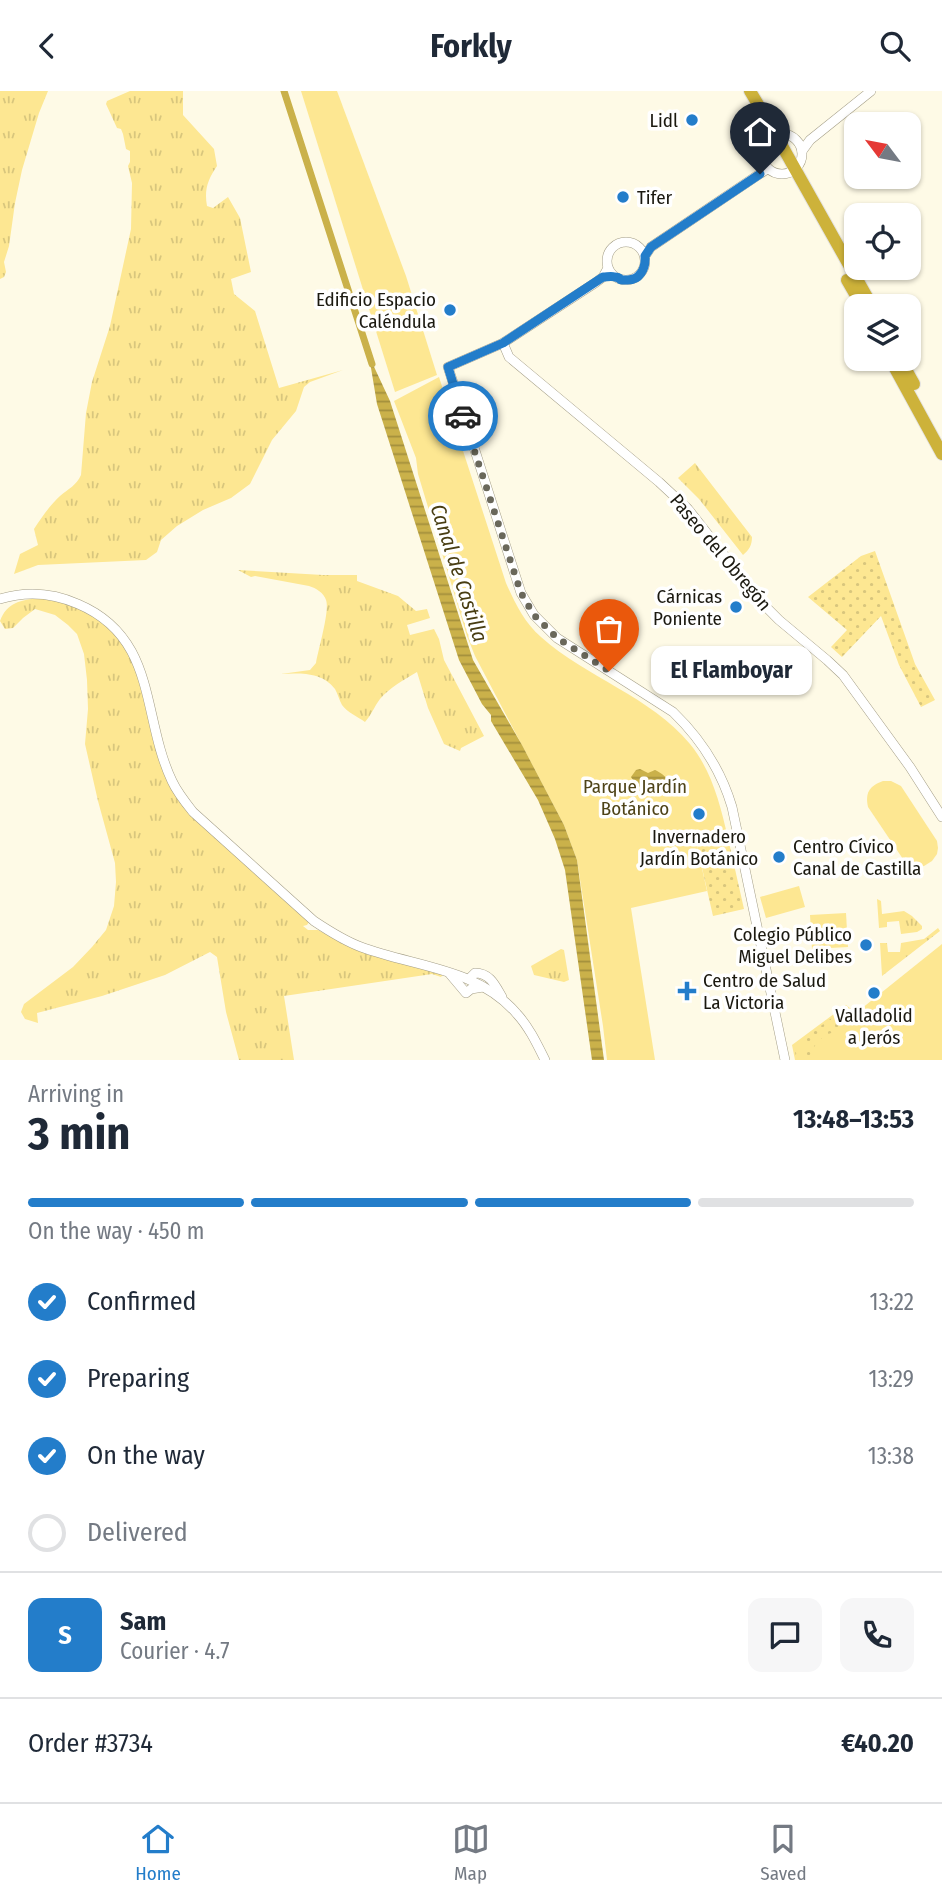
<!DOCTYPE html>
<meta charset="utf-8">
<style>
:root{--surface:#fff;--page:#f6f6f7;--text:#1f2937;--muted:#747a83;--line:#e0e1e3;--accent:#237dca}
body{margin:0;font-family:"Fira Sans Condensed",sans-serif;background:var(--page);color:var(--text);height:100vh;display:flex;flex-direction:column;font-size:26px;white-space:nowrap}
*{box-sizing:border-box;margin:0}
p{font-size:23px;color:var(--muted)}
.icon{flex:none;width:38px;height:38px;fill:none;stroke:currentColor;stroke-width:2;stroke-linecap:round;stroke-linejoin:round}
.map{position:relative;height:969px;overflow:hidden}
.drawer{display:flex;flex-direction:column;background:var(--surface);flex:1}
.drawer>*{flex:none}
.needle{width:46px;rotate:302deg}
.controls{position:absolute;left:844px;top:21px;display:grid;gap:14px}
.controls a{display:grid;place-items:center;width:77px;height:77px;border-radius:14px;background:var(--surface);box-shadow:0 2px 5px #0004;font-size:35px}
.pin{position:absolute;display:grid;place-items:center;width:60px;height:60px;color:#fff;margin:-72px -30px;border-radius:50% 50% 50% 0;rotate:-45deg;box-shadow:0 0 7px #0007}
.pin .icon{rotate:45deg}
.courier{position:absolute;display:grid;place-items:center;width:70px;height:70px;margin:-35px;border:5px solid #237dca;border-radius:50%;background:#fff;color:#222;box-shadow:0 2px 9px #0007}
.bubble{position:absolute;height:49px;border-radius:14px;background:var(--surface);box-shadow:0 2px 5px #0004;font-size:23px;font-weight:700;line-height:49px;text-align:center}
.head em{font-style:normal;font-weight:700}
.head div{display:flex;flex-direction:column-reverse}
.head{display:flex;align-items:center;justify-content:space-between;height:119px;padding:0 28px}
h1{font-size:46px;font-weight:700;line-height:52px}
.bar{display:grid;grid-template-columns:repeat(4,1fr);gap:10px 7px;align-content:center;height:84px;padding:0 28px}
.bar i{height:9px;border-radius:5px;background:var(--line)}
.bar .active{background:var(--accent)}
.bar p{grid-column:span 4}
.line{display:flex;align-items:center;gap:18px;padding:0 28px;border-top:2px solid var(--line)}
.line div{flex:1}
.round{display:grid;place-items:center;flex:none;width:74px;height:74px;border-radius:14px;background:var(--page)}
ol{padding:0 28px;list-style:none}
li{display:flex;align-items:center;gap:21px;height:77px}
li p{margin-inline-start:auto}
li .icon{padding:7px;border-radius:50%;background:var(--accent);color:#fff;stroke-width:4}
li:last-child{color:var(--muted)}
li i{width:38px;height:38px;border:4px solid var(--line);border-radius:50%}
header{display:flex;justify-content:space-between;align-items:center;height:91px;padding:0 28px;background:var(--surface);font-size:32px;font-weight:700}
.dock{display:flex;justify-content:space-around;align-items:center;height:98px;border-top:2px solid var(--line);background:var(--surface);font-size:19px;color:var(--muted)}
.dock a{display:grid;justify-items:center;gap:4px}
.dock .active{color:var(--accent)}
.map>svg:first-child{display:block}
.grass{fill:url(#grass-tufts)}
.park{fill:#fde792}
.garden{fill:url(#garden-dots)}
.water{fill:url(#water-rules)}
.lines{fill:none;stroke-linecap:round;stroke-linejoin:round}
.canal{stroke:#cab14a;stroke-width:7}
.secondary-casing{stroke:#a49e87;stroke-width:10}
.highway-casing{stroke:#e4e3e2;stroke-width:14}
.secondary{stroke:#fff;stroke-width:9}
.highway{stroke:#cdb23a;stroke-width:12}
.done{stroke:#6a685b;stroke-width:7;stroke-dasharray:0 12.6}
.route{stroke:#237dca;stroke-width:9}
.poi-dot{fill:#237dca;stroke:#fff;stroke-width:2.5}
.labels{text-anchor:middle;stroke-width:7;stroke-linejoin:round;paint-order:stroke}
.poi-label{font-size:19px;fill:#1b1910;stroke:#fff;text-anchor:end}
.street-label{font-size:19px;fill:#1b1910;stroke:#fff}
.park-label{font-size:19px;fill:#4e4318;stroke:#fff}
.water-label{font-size:21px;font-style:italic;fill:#483d12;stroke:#fff}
</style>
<header><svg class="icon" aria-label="back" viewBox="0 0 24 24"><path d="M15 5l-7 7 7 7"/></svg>Forkly<svg class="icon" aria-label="search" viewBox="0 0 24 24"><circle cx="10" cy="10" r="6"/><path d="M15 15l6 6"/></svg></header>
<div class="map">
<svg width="942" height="969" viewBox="0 0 942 969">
<defs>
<pattern id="grass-tufts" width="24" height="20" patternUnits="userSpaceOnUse" patternTransform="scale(1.75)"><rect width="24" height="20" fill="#fde792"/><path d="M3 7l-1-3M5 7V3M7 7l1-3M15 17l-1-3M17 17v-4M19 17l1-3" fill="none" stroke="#d8c67d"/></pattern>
<pattern id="garden-dots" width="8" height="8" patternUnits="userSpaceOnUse" patternTransform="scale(1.75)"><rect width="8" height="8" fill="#fde792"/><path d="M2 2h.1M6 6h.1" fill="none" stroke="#d8c67d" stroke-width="1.8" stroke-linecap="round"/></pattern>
<pattern id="water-rules" width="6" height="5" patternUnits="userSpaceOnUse" patternTransform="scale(1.75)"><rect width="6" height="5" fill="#cab14a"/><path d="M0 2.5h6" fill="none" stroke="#a38f3c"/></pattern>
</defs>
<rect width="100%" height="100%" fill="#fefae6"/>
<!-- grass -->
<g class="grass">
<path d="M0,0H48L39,22L22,79L15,112L9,155L4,171L6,181L4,186L0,188Z"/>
<path d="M130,0H183V24L214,58L217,75C208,88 204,99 207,115L213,117L228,106L240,127L251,181L231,188L234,203L255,220L279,297L343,279L310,291L304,296L296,320L272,349L250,393L231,407L203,419L177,435L161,449L157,461L146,469L38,474L14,483L20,463L38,454L34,438C42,426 50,414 60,405C69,397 76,395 81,384L86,322L92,291L110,235L131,138L132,92L128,75L130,71V60L126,58L123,43L121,38L117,37L106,13L107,10Z"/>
<path d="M695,372L752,446C752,454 749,459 743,464L699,408L678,387Z"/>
<path d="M238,479L323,484H357V490L398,505L416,520L427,518L430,527L407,534L410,544L434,538L439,548L444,569L484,645L461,657L460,660L444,653L428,617L417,581C405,588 389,597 380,608C374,616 372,623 365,631C358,626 347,621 342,614C339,609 338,603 335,598C322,581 300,582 281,583L310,579L316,572C318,559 330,520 326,509C324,502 316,497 309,495L255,485L251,486Z"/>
<path d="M40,507L69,513L98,528L117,545L131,564L172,695L309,831L307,834L303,835L308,839H318L347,854L444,882L441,886L432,883L284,905L294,969H239L226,921L217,866L210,861L165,884L102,905L37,922L38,932L25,928L21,921L24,913L73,876L92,856L106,839L114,815L116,791L115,772L98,710L85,653L88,618L87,589L84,563L77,543L68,534L55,524L35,518L23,527L13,537L5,538L0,530C7,511 21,509 40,507Z"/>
<path d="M877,808L881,810L882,823L904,820L912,825L922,835V838L917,841L901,843L899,830L887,831V836L879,837Z"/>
<path d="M938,837L940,840L882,885L880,852H887L888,861H900L901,852L924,848Z"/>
<path d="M561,858L564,859L569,889L564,891L534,884L531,875Z"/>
</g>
<!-- park -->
<g class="park">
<path d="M301,0H337L406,185L437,284L395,301Z"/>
<path d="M439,286L506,492C515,512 524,531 541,546C587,587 650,605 690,653C712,680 720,713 728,747L697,755L707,800L631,817L655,969H607L603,935L577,769L564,734L475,565L467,545L418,383L416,367L394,310Z"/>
<path d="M883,690H891L901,695L937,750L938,757L937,763L932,770L924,775L917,776L910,775L905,771L868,716C865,702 869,695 883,690Z"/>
<path d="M799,795L805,816L766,827L760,806Z"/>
<path d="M846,822L848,856L812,858L810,824Z"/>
<path d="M942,853V969H795L792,954L846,914L856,922Z"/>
</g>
<!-- garden -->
<g class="garden">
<path d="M875,460L915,573L935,609L921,616L899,574L881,525L842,566L831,556L847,539L808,506L861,465Z"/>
<path d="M728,747L744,818L713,825L697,755Z"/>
<path d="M847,916L844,938C826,942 815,949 809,967L796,966L795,961L805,958L804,953L793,955Z"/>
</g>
<!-- water -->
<g class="water">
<path d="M369,265L390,310L473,569L522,654L564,734L577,769L604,969H592L565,779L555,748L538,709L491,630V624L482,613L459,569L377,313Z"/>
<path d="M640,678L648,682L655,679C662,682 668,687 670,694L666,699L659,701L637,695L631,686L636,679Z"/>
</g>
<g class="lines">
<!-- canal -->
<path class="canal" d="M284,0L372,273"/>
<defs>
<g id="secondary">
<circle cx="782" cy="63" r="20"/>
<path d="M802,60L810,49L871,0"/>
<circle cx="626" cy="170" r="19"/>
<path d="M645,165L651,156L767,78"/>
<path d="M608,177L603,186L595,192L503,252L448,276L521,502L534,524L557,547L673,621C701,648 721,679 732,716L785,969"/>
<path d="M503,252L509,266L659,391L688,418L760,510L779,529L827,569L843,584L910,676L942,726"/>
<path d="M0,508C26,500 53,502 78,513C158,547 141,625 172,690C177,701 185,711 193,721L314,830C329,840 345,850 361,856C415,876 478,877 517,923C529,936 537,953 545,969"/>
<path d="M450,883L466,902L471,898L483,896"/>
<path d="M469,888L475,882C490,882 495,894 502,906"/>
</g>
<g id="highway">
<path d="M750,0L772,37L872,215"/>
<path d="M847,189L862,215"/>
<path d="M890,268L942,363"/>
<path d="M900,268L914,293"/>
</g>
</defs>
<!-- secondary casing -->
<use href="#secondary" class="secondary-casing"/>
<!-- highway casing -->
<use href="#highway" class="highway-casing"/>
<!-- secondary -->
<use href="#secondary" class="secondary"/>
<!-- highway -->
<use href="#highway" class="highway"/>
</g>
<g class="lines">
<!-- done -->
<path class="done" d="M463,325L521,502L534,524L557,547L609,580"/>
<!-- route -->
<path class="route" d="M463,325L448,276L503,252L603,186C607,186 611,185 615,186C626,188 614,189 626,189C640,190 646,177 645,165L651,156L760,83"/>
</g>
<!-- markers -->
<g class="poi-dot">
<circle cx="692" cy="29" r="7"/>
<circle cx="623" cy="106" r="7"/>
<circle cx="450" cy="219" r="7"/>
<circle cx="736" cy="516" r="7"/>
<circle cx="699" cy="723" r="7"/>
<circle cx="779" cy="766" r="7"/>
<circle cx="866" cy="854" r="7"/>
<path d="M683.5 889.5h7v7h7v7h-7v7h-7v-7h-7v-7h7z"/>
<circle cx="874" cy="902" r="7"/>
</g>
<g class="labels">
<!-- poi labels -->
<g class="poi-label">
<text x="678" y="36">Lidl</text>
<text x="637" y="113" text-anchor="start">Tifer</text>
<text x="436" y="215">Edificio Espacio<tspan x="436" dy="22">Caléndula</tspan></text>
<text x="722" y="512">Cárnicas<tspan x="722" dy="22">Poniente</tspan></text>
<text x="699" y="752" text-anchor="middle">Invernadero<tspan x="699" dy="22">Jardín Botánico</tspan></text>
<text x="793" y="762" text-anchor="start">Centro Cívico<tspan x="793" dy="22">Canal de Castilla</tspan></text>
<text x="852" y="850">Colegio Público<tspan x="852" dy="22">Miguel Delibes</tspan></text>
<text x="703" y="896" text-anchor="start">Centro de Salud<tspan x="703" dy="22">La Victoria</tspan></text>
<text x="874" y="931" text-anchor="middle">Valladolid<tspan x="874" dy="22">a Jerós</tspan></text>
</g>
<!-- street labels -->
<g class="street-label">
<text transform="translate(721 461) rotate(50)" y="7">Paseo del Obregón</text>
</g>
<!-- park labels -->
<g class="park-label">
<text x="635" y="702">Parque Jardín<tspan x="635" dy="22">Botánico</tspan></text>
</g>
<!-- water labels -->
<g class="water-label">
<text transform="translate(459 482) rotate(72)" y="7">Canal de Castilla</text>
</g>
</g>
</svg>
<div class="controls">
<a><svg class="needle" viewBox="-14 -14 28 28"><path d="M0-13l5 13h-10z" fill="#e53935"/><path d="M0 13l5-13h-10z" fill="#747a83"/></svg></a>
<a><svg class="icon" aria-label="locate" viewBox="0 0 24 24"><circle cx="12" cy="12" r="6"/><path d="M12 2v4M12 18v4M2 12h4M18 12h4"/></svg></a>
<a><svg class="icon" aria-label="layers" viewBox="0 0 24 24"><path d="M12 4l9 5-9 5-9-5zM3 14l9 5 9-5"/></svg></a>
</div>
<div class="pin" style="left:609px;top:580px;background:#ea580c"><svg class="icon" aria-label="bag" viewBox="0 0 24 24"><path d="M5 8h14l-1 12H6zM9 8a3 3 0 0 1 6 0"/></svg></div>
<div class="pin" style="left:760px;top:83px;background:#1f2937"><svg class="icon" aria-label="home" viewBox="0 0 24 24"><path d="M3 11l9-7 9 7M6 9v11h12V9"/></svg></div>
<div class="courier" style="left:463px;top:325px"><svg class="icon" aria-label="car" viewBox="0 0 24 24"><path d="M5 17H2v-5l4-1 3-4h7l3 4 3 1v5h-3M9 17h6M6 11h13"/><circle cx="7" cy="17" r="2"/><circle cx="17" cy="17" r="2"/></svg></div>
<div class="bubble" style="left:651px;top:555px;width:161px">El Flamboyar</div>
</div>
<section class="drawer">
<div class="head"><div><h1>3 min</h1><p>Arriving in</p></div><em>13:48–13:53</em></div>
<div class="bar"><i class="active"></i><i class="active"></i><i class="active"></i><i></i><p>On the way · 450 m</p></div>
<ol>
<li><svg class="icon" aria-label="check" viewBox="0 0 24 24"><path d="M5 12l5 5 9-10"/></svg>Confirmed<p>13:22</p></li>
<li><svg class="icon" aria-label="check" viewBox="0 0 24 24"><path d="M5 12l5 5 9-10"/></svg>Preparing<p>13:29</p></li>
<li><svg class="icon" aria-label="check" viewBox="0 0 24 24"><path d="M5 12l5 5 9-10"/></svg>On the way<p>13:38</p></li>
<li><i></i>Delivered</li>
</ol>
<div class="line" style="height:126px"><b class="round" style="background:var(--accent);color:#fff">S</b><div><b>Sam</b><p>Courier · 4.7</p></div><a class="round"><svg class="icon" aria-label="chat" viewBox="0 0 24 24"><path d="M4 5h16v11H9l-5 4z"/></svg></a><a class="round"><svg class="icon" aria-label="phone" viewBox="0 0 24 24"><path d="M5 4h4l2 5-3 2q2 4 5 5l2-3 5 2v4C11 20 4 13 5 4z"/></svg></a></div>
<div class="line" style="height:91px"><div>Order #3734</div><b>€40.20</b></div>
</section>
<nav class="dock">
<a class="active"><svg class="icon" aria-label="home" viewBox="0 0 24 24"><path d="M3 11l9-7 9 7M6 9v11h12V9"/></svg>Home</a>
<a><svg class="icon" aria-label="map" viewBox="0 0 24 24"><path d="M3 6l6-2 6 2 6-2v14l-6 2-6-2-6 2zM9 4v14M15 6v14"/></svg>Map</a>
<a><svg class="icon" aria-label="saved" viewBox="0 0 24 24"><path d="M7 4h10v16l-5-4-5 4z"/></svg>Saved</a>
</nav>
